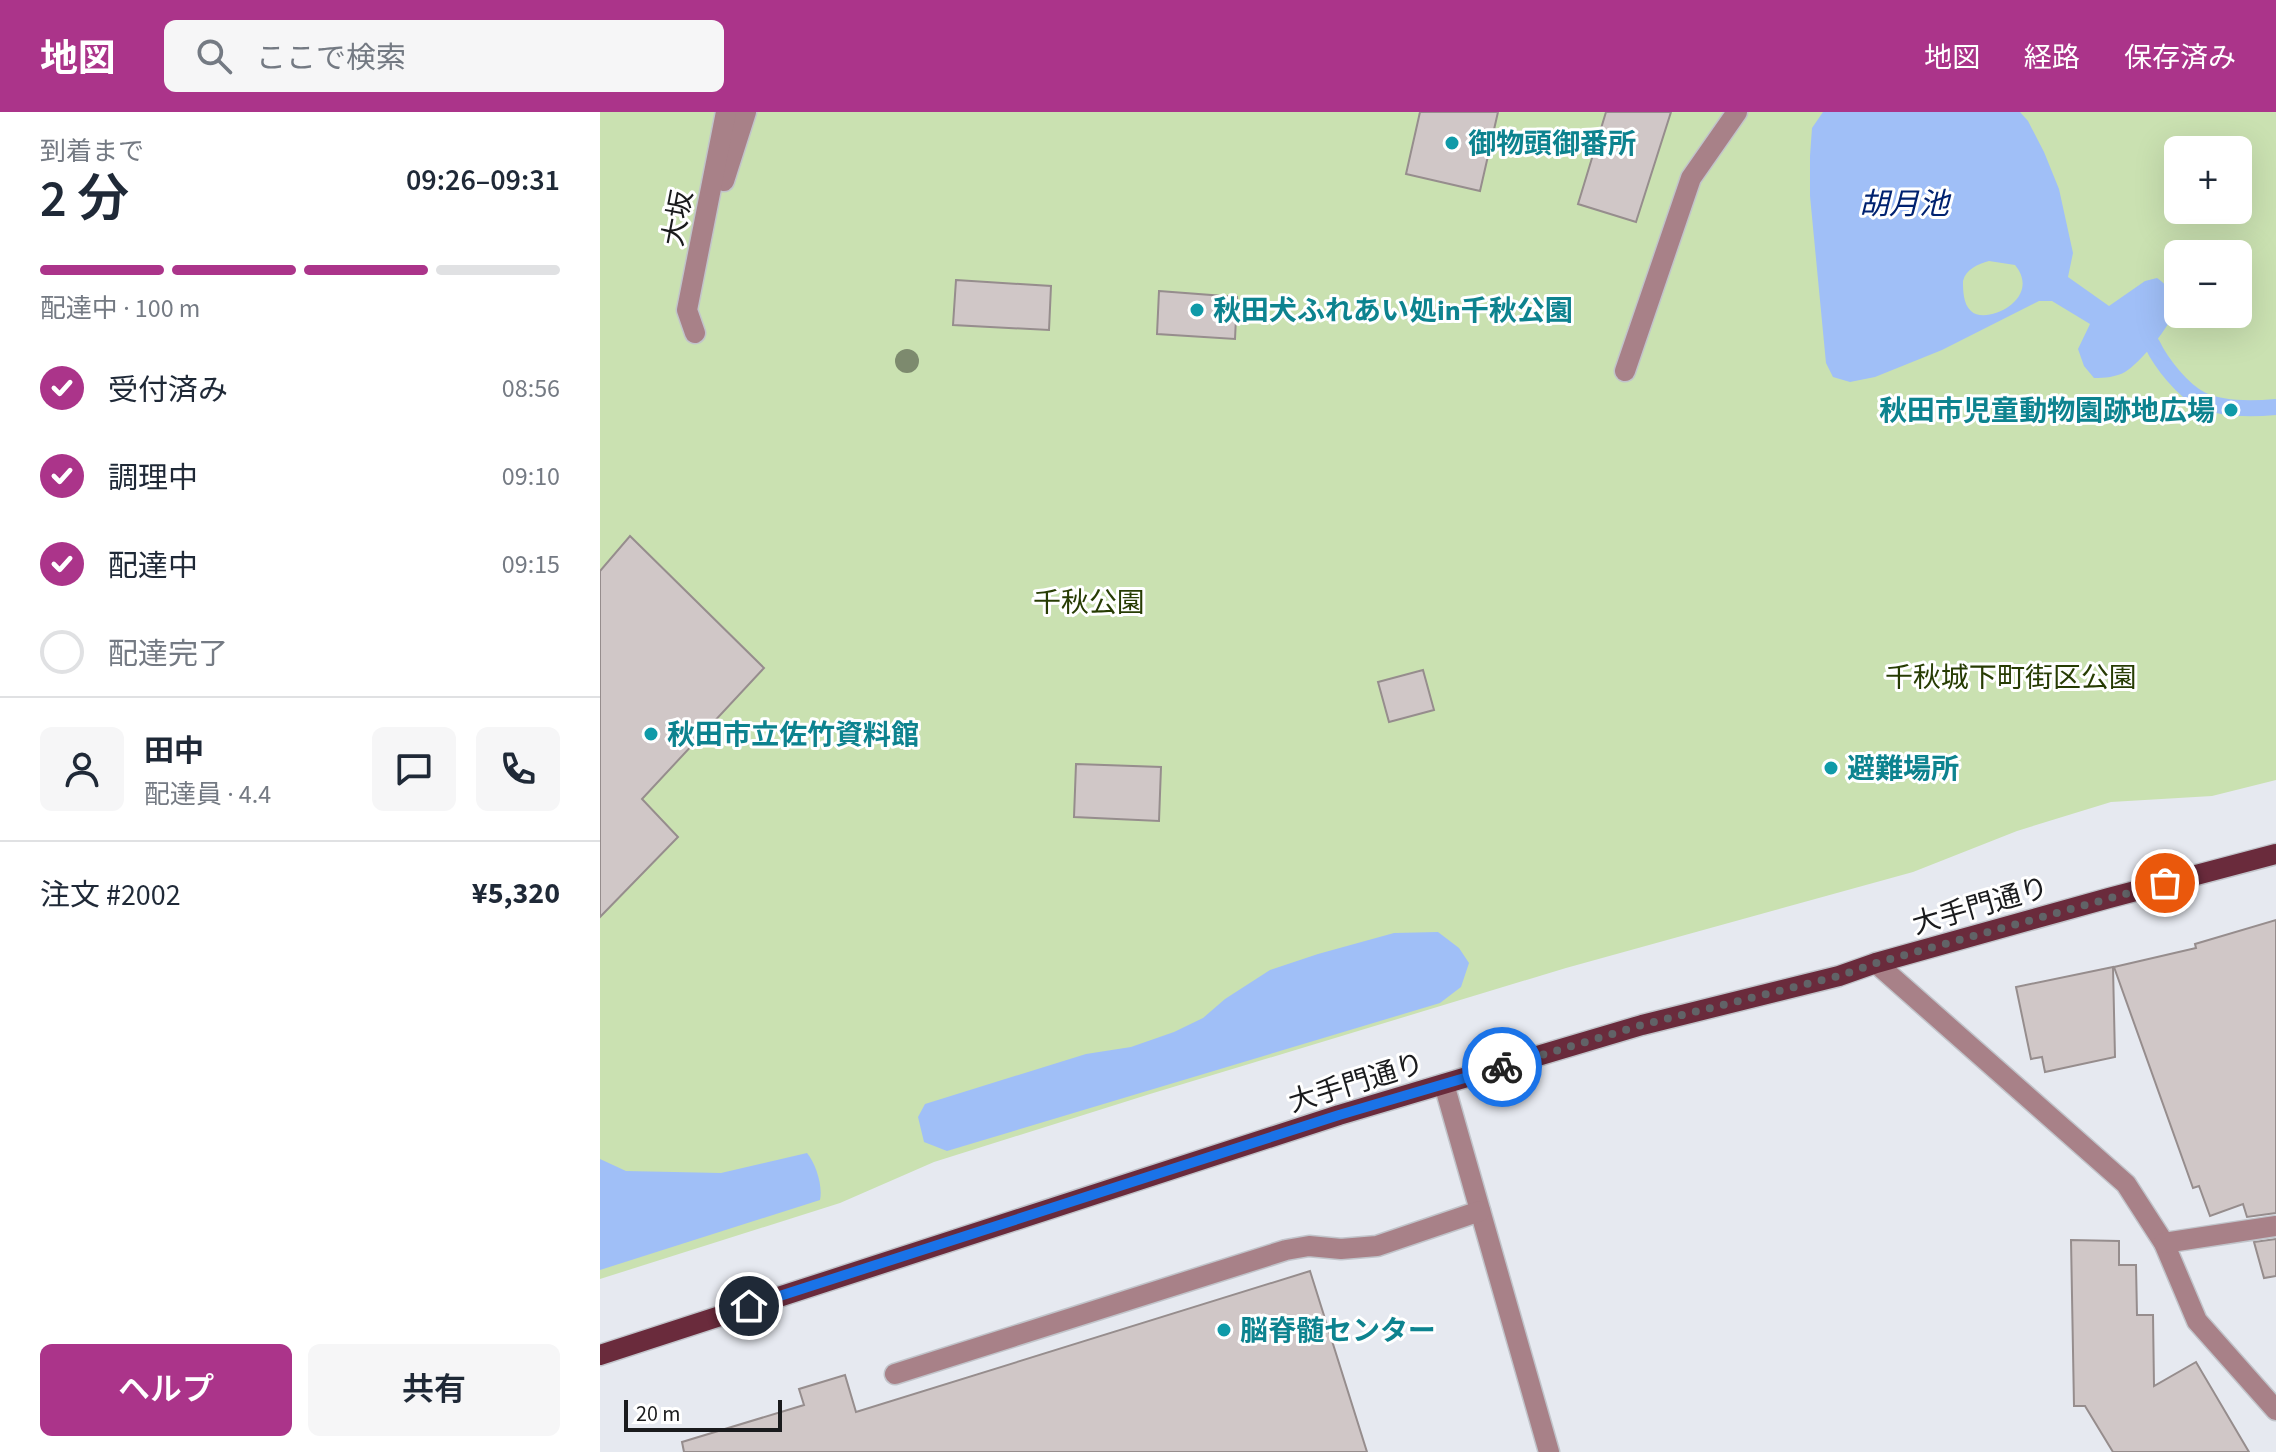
<!DOCTYPE html>
<html lang="ja">
<meta charset="utf-8">
<style>
:root{--surface:#fff;--page:#f6f6f7;--text:#1f2937;--muted:#747a83;--line:#e0e1e3;--accent:#ab348a}
body{margin:0;font-family:"Source Sans 3","Noto Sans JP",sans-serif;background:var(--page);color:var(--text);height:100vh;display:flex;flex-direction:column;font-size:30px;white-space:nowrap}
*{box-sizing:border-box;margin:0}
p{font-size:26px;color:var(--muted)}
.icon{flex:none;width:44px;height:44px;fill:none;stroke:currentColor;stroke-width:2;stroke-linecap:round;stroke-linejoin:round}
.map{position:relative;flex:1;overflow:hidden}
.sheet{display:flex;flex-direction:column;background:var(--surface);width:600px}
.sheet>*{flex:none}
.fabs{position:absolute;left:1564px;top:24px;display:grid;gap:16px}
.fabs a{display:grid;place-items:center;width:88px;height:88px;border-radius:12px;background:var(--surface);box-shadow:0 8px 32px #0002;font-size:40px}
.scale{position:absolute;left:24px;bottom:20px;width:158px;box-sizing:border-box;padding-left:8px;border:4px solid #1a1b1d;border-top:0;font-size:22px;line-height:28px;white-space:nowrap;color:#1a1b1d;-webkit-text-stroke:6px #fff;paint-order:stroke}
.pin{position:absolute;display:grid;place-items:center;width:68px;height:68px;color:#fff;margin:-34px;border:4px solid #fff;border-radius:50%;box-shadow:0 2px 8px #0007}
.courier{position:absolute;display:grid;place-items:center;width:80px;height:80px;margin:-40px;border:6px solid #1a73e8;border-radius:50%;background:#fff;color:#222;box-shadow:0 2px 10px #0007}
.overview em{font-style:normal;font-weight:600}
.overview div{display:flex;flex-direction:column-reverse}
.overview{display:flex;align-items:center;justify-content:space-between;height:136px;padding:0 40px}
h1{font-size:52px;font-weight:600;line-height:60px}
.bar{display:grid;grid-template-columns:repeat(4,1fr);gap:12px 8px;align-content:center;height:96px;padding:0 40px}
.bar i{height:10px;border-radius:6px;background:var(--line)}
.bar .selected{background:var(--accent)}
.bar p{grid-column:span 4}
.line{display:flex;align-items:center;gap:20px;padding:0 40px;border-top:2px solid var(--line)}
.line div{flex:1}
.round{display:grid;place-items:center;flex:none;width:84px;height:84px;border-radius:12px;background:var(--page)}
ol{padding:0 40px;list-style:none}
li{display:flex;align-items:center;gap:24px;height:88px}
li p{margin-inline-start:auto}
li .icon{padding:8px;border-radius:50%;background:var(--accent);color:#fff;stroke-width:4}
li:last-child{color:var(--muted)}
li i{width:44px;height:44px;border:4px solid var(--line);border-radius:50%}
.action{display:flex;gap:16px;margin-top:auto;padding:16px 40px}
.action a{flex:1;height:92px;border-radius:12px;background:var(--accent);color:#fff;font-size:32px;font-weight:600;line-height:92px;text-align:center}
.action a+a{background:var(--page);color:var(--text)}
header{display:flex;align-items:center;gap:48px;box-sizing:border-box;height:112px;padding:0 40px;background:var(--accent);color:#fff}
header strong{font-size:38px}
nav{display:flex;gap:44px;margin-inline-start:auto;font-size:28px}
.search{width:560px;height:72px;background:var(--page);display:flex;align-items:center;gap:20px;box-sizing:border-box;padding:0 28px;border-radius:12px;color:var(--muted);font-size:30px}
main{display:flex;flex:1;min-height:0}
.map>svg:first-child{display:block}
.green{fill:#cae1b1;fill-rule:evenodd}
.water{fill:#a0bff7;fill-rule:evenodd}
.lines{fill:none;stroke-linecap:round;stroke-linejoin:round}
.stream{stroke:#a0bff7;stroke-width:16}
.building{fill:#d0c7c7;stroke:#968d8d;stroke-width:2}
.minor-casing{stroke:#c1c4ca;stroke-width:23}
.major-casing{stroke:#c1c4ca;stroke-width:23}
.minor{stroke:#a88188;stroke-width:20}
.major{stroke:#6a2b3c;stroke-width:20}
.tree{fill:#7d8a6e}
.done{stroke:#616367;stroke-width:8;stroke-dasharray:0 14.4}
.route{stroke:#1a73e8;stroke-width:10}
.culture-dot{fill:#0f9aa8;stroke:#fff;stroke-width:3}
.labels{text-anchor:middle;stroke-width:6;stroke-linejoin:round;paint-order:stroke}
.culture-label{font-size:28px;font-weight:bold;fill:#0d838f;stroke:#fff;text-anchor:start}
.street-label{font-size:28px;fill:#1a1b1d;stroke:#fff}
.park-label{font-size:28px;fill:#273c03;stroke:#fff}
.water-label{font-size:30px;font-style:italic;fill:#002270;stroke:#fff}
</style>
<header>
<strong>地図</strong>
<div class="search"><svg class="icon" aria-label="search" viewBox="0 0 24 24"><circle cx="10" cy="10" r="6"/><path d="M15 15l6 6"/></svg>ここで検索</div>
<nav><a>地図</a><a>経路</a><a>保存済み</a></nav>
</header>
<main>
<section class="sheet">
<div class="overview"><div><h1>2 分</h1><p>到着まで</p></div><em>09:26–09:31</em></div>
<div class="bar"><i class="selected"></i><i class="selected"></i><i class="selected"></i><i></i><p>配達中 · 100 m</p></div>
<ol>
<li><svg class="icon" aria-label="check" viewBox="0 0 24 24"><path d="M5 12l5 5 9-10"/></svg>受付済み<p>08:56</p></li>
<li><svg class="icon" aria-label="check" viewBox="0 0 24 24"><path d="M5 12l5 5 9-10"/></svg>調理中<p>09:10</p></li>
<li><svg class="icon" aria-label="check" viewBox="0 0 24 24"><path d="M5 12l5 5 9-10"/></svg>配達中<p>09:15</p></li>
<li><i></i>配達完了</li>
</ol>
<div class="line" style="height:144px"><a class="round"><svg class="icon" aria-label="person" viewBox="0 0 24 24"><circle cx="12" cy="8" r="4"/><path d="M4 21q1-7 8-7t8 7"/></svg></a><div><b>田中</b><p>配達員 · 4.4</p></div><a class="round"><svg class="icon" aria-label="chat" viewBox="0 0 24 24"><path d="M4 5h16v11H9l-5 4z"/></svg></a><a class="round"><svg class="icon" aria-label="phone" viewBox="0 0 24 24"><path d="M5 4h4l2 5-3 2q2 4 5 5l2-3 5 2v4C11 20 4 13 5 4z"/></svg></a></div>
<div class="line" style="height:104px"><div>注文 #2002</div><b>¥5,320</b></div>
<div class="action"><a>ヘルプ</a><a>共有</a></div>
</section>
<div class="map">
<svg width="1676" height="1340" viewBox="0 0 1676 1340">
<rect width="100%" height="100%" fill="#e6e9f0"/>
<!-- green -->
<path class="green" d="M0,0H1676V668L1612,684L1511,690L1417,719L1313,760L966,856L550,982L334,1050L240,1091L0,1167ZM1578,38H1638V98H1578ZM1578,142H1638V202H1578Z"/>
<!-- water -->
<g class="water">
<path d="M1223,0H1420L1428,9L1444,40L1459,77L1473,141L1468,165L1509,194L1545,169L1557,166C1566,172 1578,185 1575,197C1571,214 1540,251 1525,260C1516,265 1505,266 1494,266L1484,254L1478,237L1490,212L1452,189H1439L1342,238L1275,265L1250,270L1233,265L1226,251L1210,84V44L1212,16ZM1389,149L1415,153C1443,187 1386,214 1371,199C1363,192 1363,178 1363,169C1366,157 1378,152 1389,149Z"/>
<path d="M838,820L859,836L869,851L861,875L840,891L347,1039L324,1030L318,1005L325,992L486,942L531,935L574,920L603,906L625,887L670,858L718,842L794,821Z"/>
<path d="M207,1041C216,1052 223,1074 220,1088L0,1158V1047L26,1059L121,1061Z"/>
</g>
<g class="lines">
<!-- stream -->
<path class="stream" d="M1552,232C1561,251 1583,279 1602,288C1623,298 1653,297 1676,295"/>
</g>
<!-- building -->
<g class="building">
<path d="M820,0H898L880,79L806,62Z"/>
<path d="M1006,0H1071L1036,110L978,92Z"/>
<path d="M356,168L451,174L449,218L353,213Z"/>
<path d="M559,179L637,185L635,227L557,222Z"/>
<path d="M30,424L164,556L42,687L78,725L0,805V459Z"/>
<path d="M823,558L834,598L789,610L778,570Z"/>
<path d="M476,652L561,655L559,709L474,705Z"/>
<path d="M1676,808V1101L1647,1105L1643,1092L1610,1104L1599,1074L1593,1076L1514,855L1596,836L1595,832Z"/>
<path d="M1513,855L1515,945L1445,960L1442,945L1431,947L1416,875Z"/>
<path d="M1676,1127V1164L1664,1166L1654,1130Z"/>
<path d="M1471,1128L1519,1129V1153H1536L1537,1203H1553L1554,1274L1596,1250L1649,1340H1513L1485,1294H1474Z"/>
<path d="M710,1159L767,1340H84L82,1330L204,1293L199,1277L245,1263L256,1300Z"/>
</g>
<g class="lines">
<defs>
<g id="minor">
<path d="M124,69L146,0"/>
<path d="M95,221L87,198L126,0"/>
<path d="M1025,259L1091,66L1137,0"/>
<path d="M1276,851L1526,1072L1564,1131L1597,1209L1676,1298"/>
<path d="M844,972L949,1340"/>
<path d="M1564,1131L1676,1114"/>
<path d="M295,1262L686,1138L709,1134L741,1137L777,1134L880,1099"/>
</g>
<path id="major" d="M0,1243L739,1003L1042,913L1239,864L1276,851L1509,786L1676,742"/>
</defs>
<!-- minor casing -->
<use href="#minor" class="minor-casing"/>
<!-- major casing -->
<use href="#major" class="major-casing"/>
<!-- minor -->
<use href="#minor" class="minor"/>
<!-- major -->
<use href="#major" class="major"/>
</g>
<!-- trees -->
<circle class="tree" cx="307" cy="249" r="12"/>
<g class="lines">
<!-- done -->
<path class="done" d="M902,955L1042,913L1239,864L1276,851L1565,771"/>
<!-- route -->
<path class="route" d="M149,1194L739,1003L902,955"/>
</g>
<!-- markers -->
<g class="culture-dot">
<circle cx="852" cy="31" r="8"/>
<circle cx="597" cy="198" r="8"/>
<circle cx="1631" cy="298" r="8"/>
<circle cx="51" cy="622" r="8"/>
<circle cx="1231" cy="656" r="8"/>
<circle cx="624" cy="1218" r="8"/>
</g>
<g class="labels">
<!-- culture labels -->
<g class="culture-label">
<text x="868" y="41">御物頭御番所</text>
<text x="613" y="208">秋田犬ふれあい処in千秋公園</text>
<text x="1615" y="308" text-anchor="end">秋田市児童動物園跡地広場</text>
<text x="67" y="632">秋田市立佐竹資料館</text>
<text x="1247" y="666">避難場所</text>
<text x="640" y="1228">脳脊髄センター</text>
</g>
<!-- street labels -->
<g class="street-label">
<text transform="translate(77 106) rotate(-79)" y="10">大坂</text>
<text transform="translate(1380 793) rotate(-16)" y="10">大手門通り</text>
<text transform="translate(756 970) rotate(-17)" y="10">大手門通り</text>
</g>
<!-- park labels -->
<g class="park-label">
<text x="489" y="500">千秋公園</text>
<text x="1411" y="575">千秋城下町街区公園</text>
</g>
<!-- water labels -->
<g class="water-label">
<text x="1304" y="102">胡月池</text>
</g>
</g>
</svg>
<div class="fabs">
<a>+</a>
<a>−</a>
</div>
<div class="scale">20 m</div>
<div class="pin" style="left:1565px;top:771px;background:#ea580c"><svg class="icon" aria-label="bag" viewBox="0 0 24 24"><path d="M5 8h14l-1 12H6zM9 8a3 3 0 0 1 6 0"/></svg></div>
<div class="pin" style="left:149px;top:1194px;background:#1f2937"><svg class="icon" aria-label="home" viewBox="0 0 24 24"><path d="M3 11l9-7 9 7M6 9v11h12V9"/></svg></div>
<div class="courier" style="left:902px;top:955px"><svg class="icon" aria-label="bike" viewBox="0 0 24 24"><circle cx="6" cy="16" r="4"/><circle cx="18" cy="16" r="4"/><path d="M6 16l4-8h5l3 8M10 8l3 8H6M13 5h3"/></svg></div>
</div>
</main>
